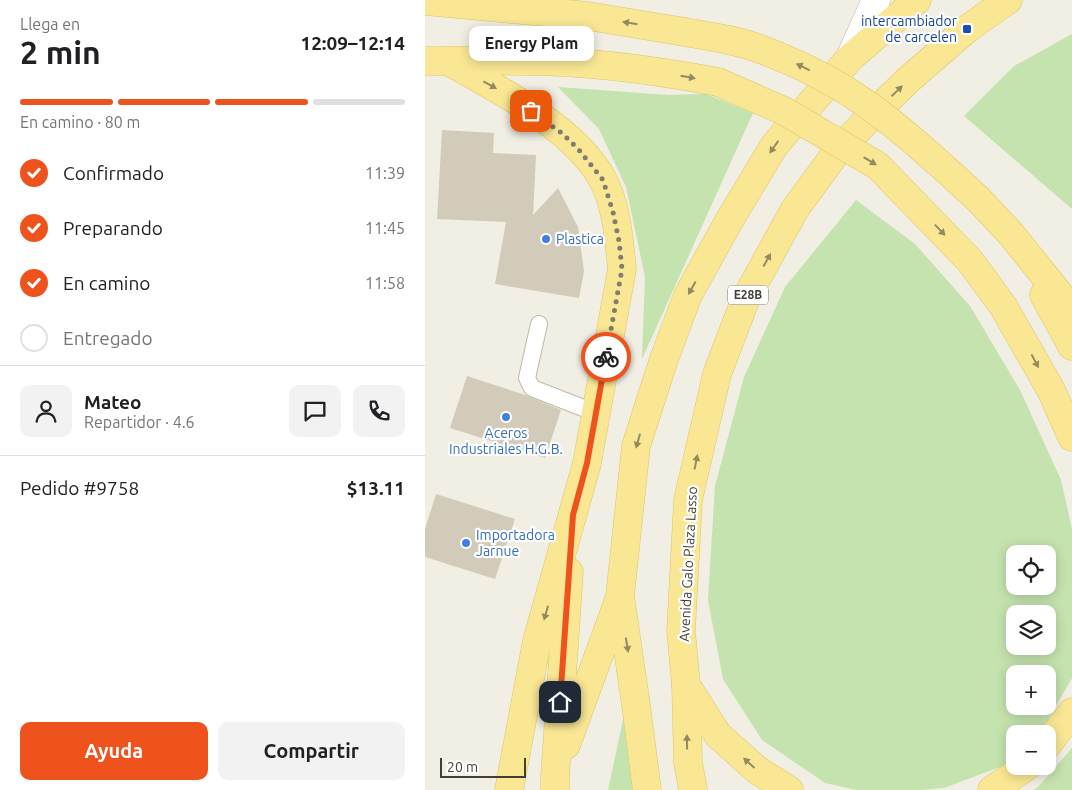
<!DOCTYPE html>
<html lang="es">
<meta charset="utf-8">
<style>
:root{--surface:#fff;--page:#f2f2f2;--text:#202124;--muted:#757577;--line:#e0e0e0;--accent:#ee531d}
body{margin:0;font-family:Ubuntu,sans-serif;background:var(--page);color:var(--text);height:100vh;display:flex;flex-direction:column;font-size:19px;white-space:nowrap}
*{box-sizing:border-box;margin:0}
p{font-size:16px;color:var(--muted)}
.icon{flex:none;width:28px;height:28px;fill:none;stroke:currentColor;stroke-width:2;stroke-linecap:round;stroke-linejoin:round}
.map{position:relative;flex:1;overflow:hidden}
.side{display:flex;flex-direction:column;background:var(--surface);width:425px}
.side>*{flex:none}
.buttons{position:absolute;left:581px;top:545px;display:grid;gap:10px}
.buttons a{display:grid;place-items:center;width:50px;height:50px;border-radius:10px;background:var(--surface);box-shadow:0 2px 12px #0003;font-size:25px}
.scale{position:absolute;left:15px;bottom:12px;width:86px;box-sizing:border-box;padding-left:5px;border:2px solid #423e34;border-top:0;font-size:14px;line-height:18px;white-space:nowrap;color:#423e34;-webkit-text-stroke:4px #fff;paint-order:stroke}
.pin{position:absolute;display:grid;place-items:center;width:42px;height:42px;color:#fff;margin:-21px;border-radius:10px;box-shadow:0 2px 8px #0006}
.courier{position:absolute;display:grid;place-items:center;width:50px;height:50px;margin:-25px;border:4px solid #ee531d;border-radius:50%;background:#fff;color:#222;box-shadow:0 1px 6px #0007}
.bubble{position:absolute;height:35px;border-radius:10px;background:var(--surface);box-shadow:0 2px 12px #0003;font-size:16px;font-weight:700;line-height:35px;text-align:center}
.summary em{font-style:normal;font-weight:700}
.summary div{display:flex;flex-direction:column-reverse}
.summary{display:flex;align-items:center;justify-content:space-between;height:85px;padding:0 20px}
h1{font-size:32px;font-weight:700;line-height:38px}
.bar{display:grid;grid-template-columns:repeat(4,1fr);gap:8px 5px;align-content:center;height:60px;padding:0 20px}
.bar i{height:6px;border-radius:4px;background:var(--line)}
.bar .on{background:var(--accent)}
.bar p{grid-column:span 4}
.line{display:flex;align-items:center;gap:12px;padding:0 20px;border-top:1px solid var(--line)}
.line div{flex:1}
.round{display:grid;place-items:center;flex:none;width:52px;height:52px;border-radius:10px;background:var(--page)}
ol{padding:0 20px;list-style:none}
li{display:flex;align-items:center;gap:15px;height:55px}
li p{margin-inline-start:auto}
li .icon{padding:5px;border-radius:50%;background:var(--accent);color:#fff;stroke-width:4}
li:last-child{color:var(--muted)}
li i{width:28px;height:28px;border:2px solid var(--line);border-radius:50%}
.action{display:flex;gap:10px;margin-top:auto;padding:10px 20px}
.action a{flex:1;height:58px;border-radius:10px;background:var(--accent);color:#fff;font-size:20px;font-weight:700;line-height:58px;text-align:center}
.action a+a{background:var(--page);color:var(--text)}
main{display:flex;flex:1;min-height:0}
.map>svg:first-child{display:block}
.green{fill:#c5e3ae;fill-rule:evenodd}
.building{fill:#d2cbb9}
.lines{fill:none;stroke-linecap:round;stroke-linejoin:round}
.service-casing{stroke:#beb9aa;stroke-width:18}
.tertiary-casing{stroke:#beb9aa;stroke-width:29}
.primary-casing{stroke:#dcc666;stroke-width:29}
.service{stroke:#fff;stroke-width:16}
.tertiary{stroke:#fff;stroke-width:28}
.primary{stroke:#f9e794;stroke-width:28}
.primary-bridge-casing{stroke:#dcc666;stroke-width:29;stroke-linecap:butt}
.primary-bridge{stroke:#f9e794;stroke-width:28}
.oneway{fill:#948a5f}
.done{stroke:#7f7c71;stroke-width:5;stroke-dasharray:0 9}
.route{stroke:#ee531d;stroke-width:6}
.transit-dot{fill:#1a4fb4;stroke:#fff;stroke-width:2}
.shop-dot{fill:#3f7fe0;stroke:#fff;stroke-width:2}
.labels{text-anchor:middle;stroke-width:4.5;stroke-linejoin:round;paint-order:stroke}
.shield{fill:#fff;stroke:#7b7871;stroke-width:1}
.shield-label{font-size:12px;font-weight:bold;fill:#423e34}
.transit-label{font-size:14px;fill:#164399;stroke:#fff;text-anchor:end}
.shop-label{font-size:14px;fill:#366cbe;stroke:#fff;text-anchor:start}
.street-label{font-size:14px;fill:#423e34;stroke:#fff}
</style>
<main>
<section class="side">
<div class="summary"><div><h1>2 min</h1><p>Llega en</p></div><em>12:09–12:14</em></div>
<div class="bar"><i class="on"></i><i class="on"></i><i class="on"></i><i></i><p>En camino · 80 m</p></div>
<ol>
<li><svg class="icon" aria-label="check" viewBox="0 0 24 24"><path d="M5 12l5 5 9-10"/></svg>Confirmado<p>11:39</p></li>
<li><svg class="icon" aria-label="check" viewBox="0 0 24 24"><path d="M5 12l5 5 9-10"/></svg>Preparando<p>11:45</p></li>
<li><svg class="icon" aria-label="check" viewBox="0 0 24 24"><path d="M5 12l5 5 9-10"/></svg>En camino<p>11:58</p></li>
<li><i></i>Entregado</li>
</ol>
<div class="line" style="height:90px"><a class="round"><svg class="icon" aria-label="person" viewBox="0 0 24 24"><circle cx="12" cy="8" r="4"/><path d="M4 21q1-7 8-7t8 7"/></svg></a><div><b>Mateo</b><p>Repartidor · 4.6</p></div><a class="round"><svg class="icon" aria-label="chat" viewBox="0 0 24 24"><path d="M4 5h16v11H9l-5 4z"/></svg></a><a class="round"><svg class="icon" aria-label="phone" viewBox="0 0 24 24"><path d="M5 4h4l2 5-3 2q2 4 5 5l2-3 5 2v4C11 20 4 13 5 4z"/></svg></a></div>
<div class="line" style="height:65px"><div>Pedido #9758</div><b>$13.11</b></div>
<div class="action"><a>Ayuda</a><a>Compartir</a></div>
</section>
<div class="map">
<svg width="647" height="790" viewBox="0 0 647 790">
<rect width="100%" height="100%" fill="#f1eee3"/>
<!-- green -->
<g class="green">
<path d="M647,34V209L539,116L589,66Z"/>
<path d="M133,87L243,95L281,94L328,113L217,359L220,277L201,187L174,129Z"/>
<path d="M431,200L490,244L545,306L595,390L636,480L647,529V678L621,723L611,734H590V755L580,765L519,788L496,790H432L400,783L337,740L298,679L283,600L290,486L319,377L360,287ZM590,554H622V586H590ZM590,614H622V646H590ZM590,674H622V706H590Z"/>
<path d="M201,706L222,790H183Z"/>
<path d="M647,748V790H608L613,787Z"/>
</g>
<!-- building -->
<g class="building">
<path d="M17,130L69,133L68,153L111,155L108,215L133,188L153,227L159,271L154,298L70,284L81,222L12,219Z"/>
<path d="M42,376L100,395L136,410L120,458L25,428Z"/>
<path d="M11,494L90,519L70,579L0,557V529Z"/>
</g>
<g class="lines">
<defs>
<path id="service" d="M114,324L102,378L107,388L171,413"/>
<path id="tertiary" d="M425,58L451,0"/>
<g id="primary">
<path d="M0,1L163,16L254,31"/>
<path d="M0,61C33,61 66,60 100,61C165,61 229,70 293,82"/>
<path d="M23,61C73,89 150,128 178,180C192,207 194,240 197,269L162,463L112,641L84,790"/>
<path d="M517,166L552,198L586,234L647,310"/>
<path d="M481,195L545,261L578,306L626,390L647,437"/>
<path d="M619,295L647,346"/>
<path d="M261,685L293,735L332,770L364,790"/>
<path d="M141,745L194,600"/>
<path d="M622,745L647,712"/>
<path d="M130,790V777L144,572"/>
<path d="M222,790L211,705L195,596L211,446L239,359L263,295L304,221L349,146L425,58L492,0"/>
<path d="M268,790L263,762L261,685L256,631L263,500L292,374L321,298L370,209L411,153L447,115L483,80L542,29L583,0"/>
<path d="M567,790L602,766"/>
</g>
</defs>
<!-- service casing -->
<use href="#service" class="service-casing"/>
<!-- tertiary casing -->
<use href="#tertiary" class="tertiary-casing"/>
<!-- primary casing -->
<use href="#primary" class="primary-casing"/>
<!-- service -->
<use href="#service" class="service"/>
<!-- tertiary -->
<use href="#tertiary" class="tertiary"/>
<!-- primary -->
<use href="#primary" class="primary"/>
<defs>
<g id="primary-bridge">
<path d="M254,31C281,36 309,39 335,49C370,62 407,80 437,101C465,120 491,143 517,166"/>
<path d="M293,82L359,111L453,166L481,195"/>
</g>
</defs>
<!-- primary-bridge casing -->
<use href="#primary-bridge" class="primary-bridge-casing"/>
<!-- primary-bridge -->
<use href="#primary-bridge" class="primary-bridge"/>
</g>
<!-- one-way arrows -->
<defs><path id="oneway-solid" d="M-6-.8H1V-3.2L6.5 0L1 3.2V.8H-6Z" transform="scale(1.25)"/></defs>
<g class="oneway">
<use href="#oneway-solid" transform="translate(205 23) rotate(-171)"/>
<use href="#oneway-solid" transform="translate(378 67) rotate(-154)"/>
<use href="#oneway-solid" transform="translate(263 77) rotate(10)"/>
<use href="#oneway-solid" transform="translate(65 85) rotate(29)"/>
<use href="#oneway-solid" transform="translate(472 91) rotate(-44)"/>
<use href="#oneway-solid" transform="translate(349 147) rotate(125)"/>
<use href="#oneway-solid" transform="translate(445 161) rotate(31)"/>
<use href="#oneway-solid" transform="translate(515 230) rotate(46)"/>
<use href="#oneway-solid" transform="translate(342 260) rotate(-61)"/>
<use href="#oneway-solid" transform="translate(267 288) rotate(119)"/>
<use href="#oneway-solid" transform="translate(610 361) rotate(62)"/>
<use href="#oneway-solid" transform="translate(213 441) rotate(106)"/>
<use href="#oneway-solid" transform="translate(271 462) rotate(-79)"/>
<use href="#oneway-solid" transform="translate(121 613) rotate(106)"/>
<use href="#oneway-solid" transform="translate(202 645) rotate(81)"/>
<use href="#oneway-solid" transform="translate(262 742) rotate(-91)"/>
<use href="#oneway-solid" transform="translate(324 763) rotate(-138)"/>
</g>
<g class="lines">
<!-- done -->
<path class="done" d="M106,111L138,134L154,150L178,180L188,212L194,241L197,269L181,357"/>
<!-- route -->
<path class="route" d="M135,702L148,515L162,463L181,357"/>
</g>
<!-- markers -->
<rect class="transit-dot" x="537" y="24" width="10" height="10" rx="2.5"/>
<g class="shop-dot">
<circle cx="121" cy="239" r="5"/>
<circle cx="81" cy="417" r="5"/>
<circle cx="41" cy="543" r="5"/>
</g>
<g class="labels">
<!-- shield labels -->
<rect class="shield" x="303" y="285.5" width="40" height="19" rx="4"/>
<g class="shield-label">
<text x="323" y="299">E28B</text>
</g>
<!-- transit labels -->
<g class="transit-label">
<text x="532" y="26">intercambiador<tspan x="532" dy="16">de carcelen</tspan></text>
</g>
<!-- shop labels -->
<g class="shop-label">
<text x="131" y="244">Plastica</text>
<text x="81" y="438" text-anchor="middle">Aceros<tspan x="81" dy="16">Industriales H.G.B.</tspan></text>
<text x="51" y="540">Importadora<tspan x="51" dy="16">Jarnue</tspan></text>
</g>
<!-- street labels -->
<g class="street-label">
<text transform="translate(263 564) rotate(-87)" y="5">Avenida Galo Plaza Lasso</text>
</g>
</g>
</svg>
<div class="buttons">
<a><svg class="icon" aria-label="locate" viewBox="0 0 24 24"><circle cx="12" cy="12" r="6"/><path d="M12 2v4M12 18v4M2 12h4M18 12h4"/></svg></a>
<a><svg class="icon" aria-label="layers" viewBox="0 0 24 24"><path d="M12 4l9 5-9 5-9-5zM3 14l9 5 9-5"/></svg></a>
<a>+</a>
<a>−</a>
</div>
<div class="scale">20 m</div>
<div class="pin" style="left:106px;top:111px;background:#ea580c"><svg class="icon" aria-label="bag" viewBox="0 0 24 24"><path d="M5 8h14l-1 12H6zM9 8a3 3 0 0 1 6 0"/></svg></div>
<div class="pin" style="left:135px;top:702px;background:#1f2937"><svg class="icon" aria-label="home" viewBox="0 0 24 24"><path d="M3 11l9-7 9 7M6 9v11h12V9"/></svg></div>
<div class="courier" style="left:181px;top:357px"><svg class="icon" aria-label="bike" viewBox="0 0 24 24"><circle cx="6" cy="16" r="4"/><circle cx="18" cy="16" r="4"/><path d="M6 16l4-8h5l3 8M10 8l3 8H6M13 5h3"/></svg></div>
<div class="bubble" style="left:44px;top:26px;width:125px">Energy Plam</div>
</div>
</main>
